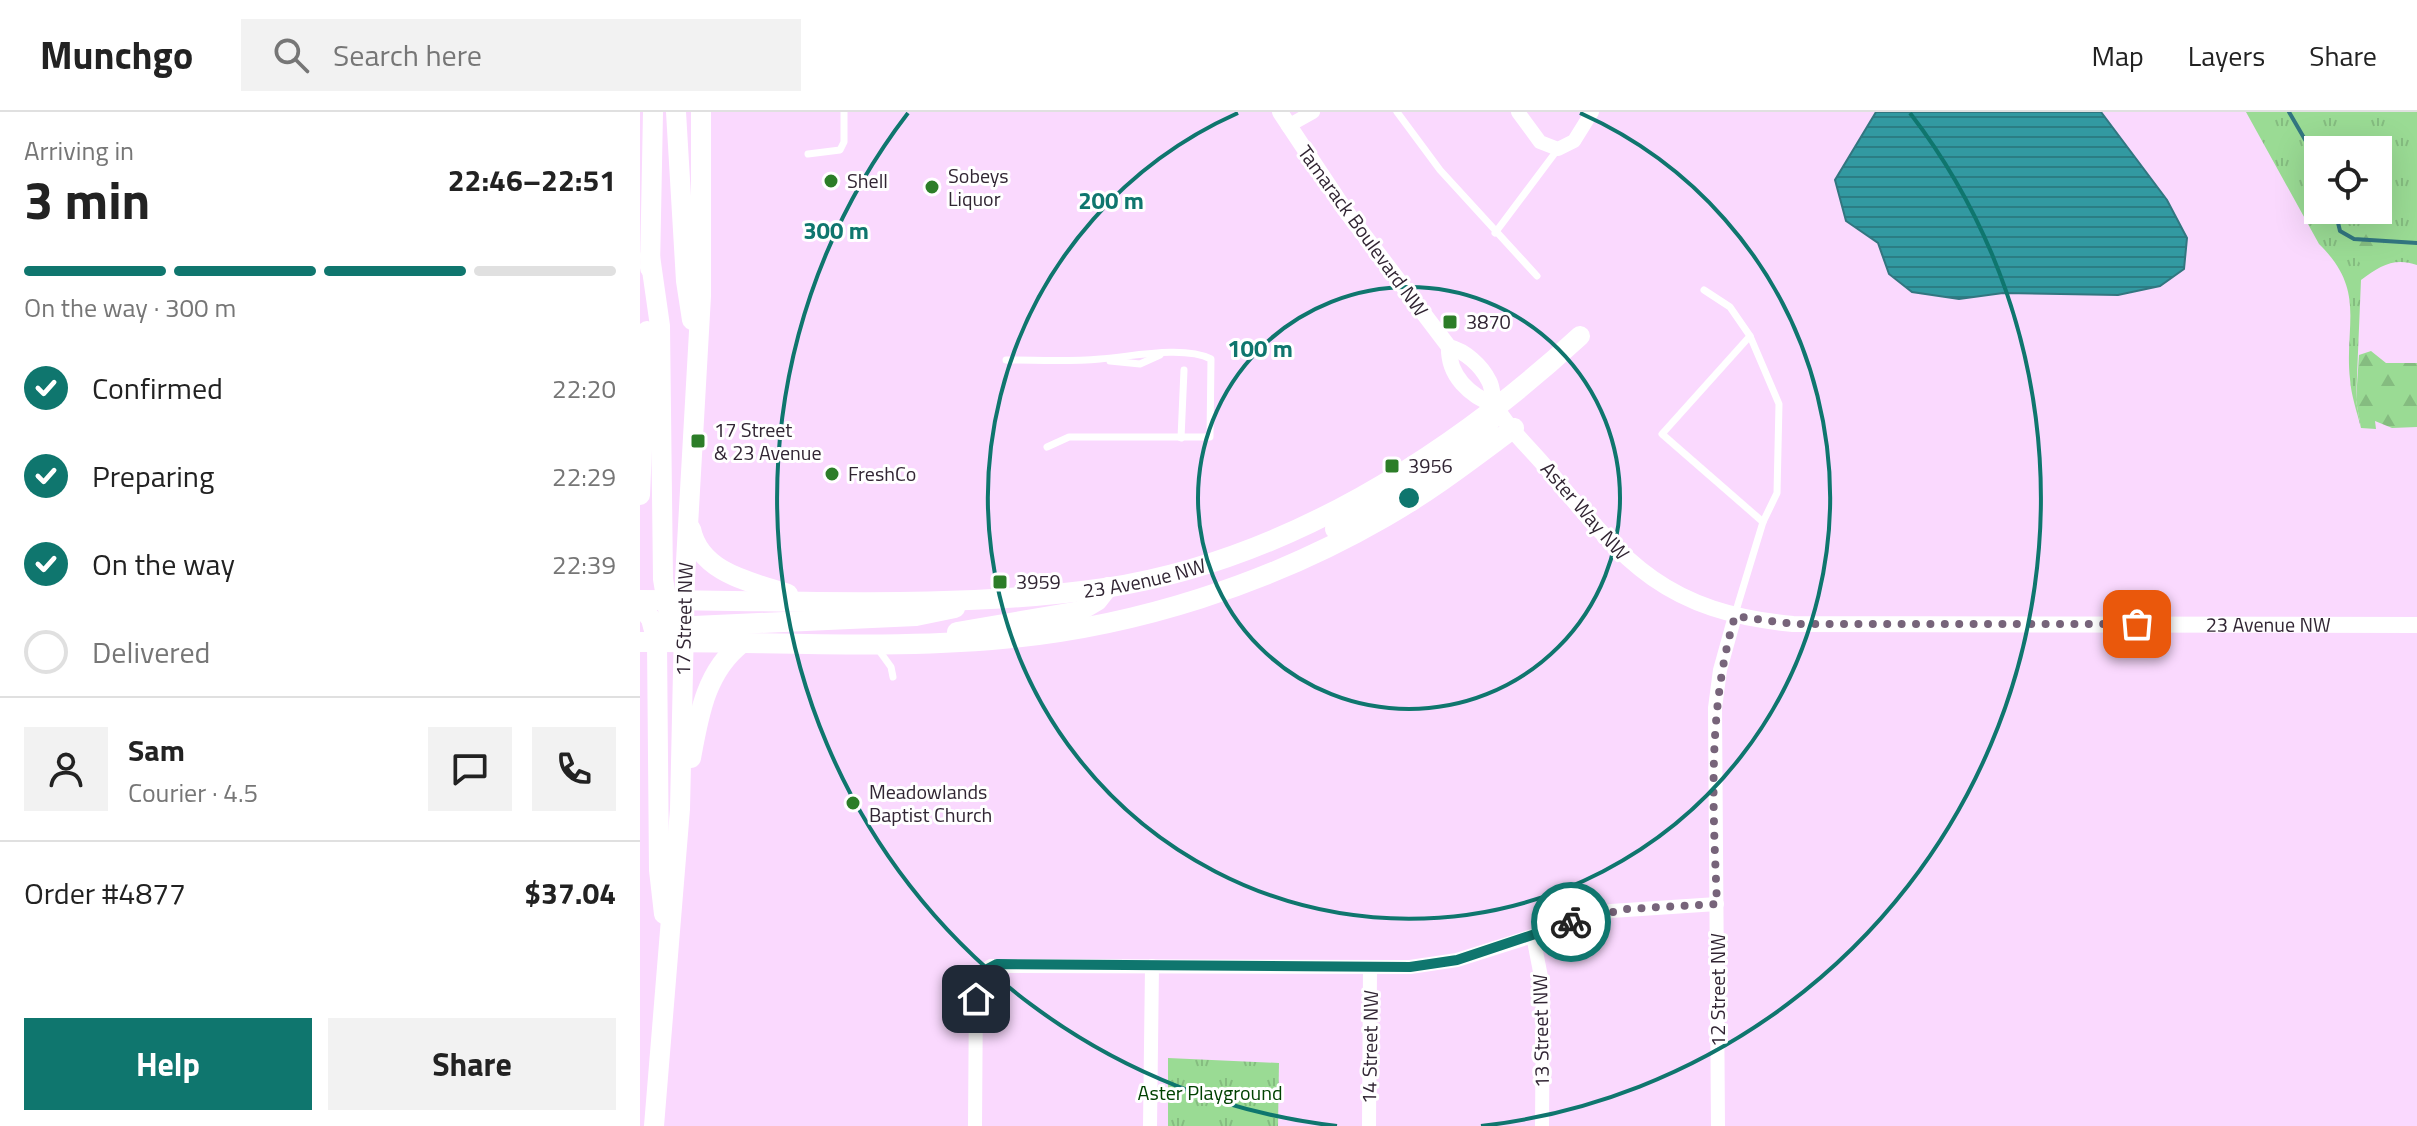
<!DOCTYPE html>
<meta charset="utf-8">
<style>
:root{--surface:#fff;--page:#f2f2f2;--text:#222;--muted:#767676;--line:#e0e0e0;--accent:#0f766e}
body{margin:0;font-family:"Titillium Web",sans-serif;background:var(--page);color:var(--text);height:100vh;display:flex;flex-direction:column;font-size:30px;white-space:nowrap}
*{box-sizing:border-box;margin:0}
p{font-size:26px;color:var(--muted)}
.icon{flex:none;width:44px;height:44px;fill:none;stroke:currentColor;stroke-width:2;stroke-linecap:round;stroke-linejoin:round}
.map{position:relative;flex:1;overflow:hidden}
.sheet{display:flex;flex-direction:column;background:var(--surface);width:640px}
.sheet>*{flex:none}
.fabs{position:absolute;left:1664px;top:24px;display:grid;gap:16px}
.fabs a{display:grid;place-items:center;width:88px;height:88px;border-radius:0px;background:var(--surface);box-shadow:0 8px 32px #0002;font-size:40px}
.pin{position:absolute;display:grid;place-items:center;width:68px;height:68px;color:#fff;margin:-34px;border-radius:16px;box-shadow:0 4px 12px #0006}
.courier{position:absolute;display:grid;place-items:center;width:80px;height:80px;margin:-40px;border:6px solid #0f766e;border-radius:50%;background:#fff;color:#222;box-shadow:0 2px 10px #0007}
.headline em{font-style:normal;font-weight:700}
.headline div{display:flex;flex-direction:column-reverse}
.headline{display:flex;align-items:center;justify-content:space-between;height:136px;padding:0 24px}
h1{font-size:52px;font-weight:700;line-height:60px}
.bar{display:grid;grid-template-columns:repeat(4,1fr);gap:12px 8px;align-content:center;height:96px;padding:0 24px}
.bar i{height:10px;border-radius:6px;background:var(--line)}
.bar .on{background:var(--accent)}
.bar p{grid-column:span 4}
.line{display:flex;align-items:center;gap:20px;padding:0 24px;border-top:2px solid var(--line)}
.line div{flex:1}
.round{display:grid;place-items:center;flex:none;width:84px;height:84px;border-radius:0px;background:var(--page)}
ol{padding:0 24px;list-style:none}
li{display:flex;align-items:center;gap:24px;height:88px}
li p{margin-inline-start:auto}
li .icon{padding:8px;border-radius:50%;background:var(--accent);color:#fff;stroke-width:4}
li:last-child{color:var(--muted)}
li i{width:44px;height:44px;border:4px solid var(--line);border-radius:50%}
.cta{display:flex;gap:16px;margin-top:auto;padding:16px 24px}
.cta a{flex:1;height:92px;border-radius:0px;background:var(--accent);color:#fff;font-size:32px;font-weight:700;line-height:92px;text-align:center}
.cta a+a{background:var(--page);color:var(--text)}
header{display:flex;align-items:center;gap:48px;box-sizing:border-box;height:112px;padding:0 40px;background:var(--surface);border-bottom:2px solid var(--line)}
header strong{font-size:38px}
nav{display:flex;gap:44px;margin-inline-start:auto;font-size:28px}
.search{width:560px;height:72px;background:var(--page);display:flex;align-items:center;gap:20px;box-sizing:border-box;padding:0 28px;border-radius:0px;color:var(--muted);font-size:30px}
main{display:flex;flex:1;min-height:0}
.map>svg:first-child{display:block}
.grass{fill:url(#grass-tufts);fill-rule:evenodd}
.forest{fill:url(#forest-firs)}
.water{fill:url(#water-rules);stroke:#327680;stroke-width:2}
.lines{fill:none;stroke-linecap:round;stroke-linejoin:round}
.stream{stroke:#327680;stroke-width:4}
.service{stroke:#fff;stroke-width:7}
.minor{stroke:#fff;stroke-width:14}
.tertiary{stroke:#fff;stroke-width:16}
.secondary{stroke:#fff;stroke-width:20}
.done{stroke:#77647a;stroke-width:8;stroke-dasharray:0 14.4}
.route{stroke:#0f766e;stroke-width:10}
.ring{fill:none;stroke:#0f766e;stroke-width:4}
.poi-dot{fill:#2c7d28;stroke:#fff;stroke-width:3}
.labels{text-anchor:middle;stroke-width:6;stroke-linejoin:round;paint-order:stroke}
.poi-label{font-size:20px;fill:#312533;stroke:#fff;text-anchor:start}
.street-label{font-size:20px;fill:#312533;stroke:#fff}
.park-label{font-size:20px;fill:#004100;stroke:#fff}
.centre{fill:#0f766e;stroke:#fff;stroke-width:4}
.ring-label{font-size:24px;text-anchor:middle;font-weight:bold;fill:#0f766e;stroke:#fff;stroke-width:6;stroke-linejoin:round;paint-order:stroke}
</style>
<header>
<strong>Munchgo</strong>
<div class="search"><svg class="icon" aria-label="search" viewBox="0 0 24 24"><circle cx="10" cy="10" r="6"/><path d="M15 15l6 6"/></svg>Search here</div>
<nav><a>Map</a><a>Layers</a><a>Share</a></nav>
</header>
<main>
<section class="sheet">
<div class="headline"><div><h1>3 min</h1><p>Arriving in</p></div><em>22:46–22:51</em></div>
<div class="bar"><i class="on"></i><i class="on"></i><i class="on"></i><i></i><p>On the way · 300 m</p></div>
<ol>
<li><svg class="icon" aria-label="check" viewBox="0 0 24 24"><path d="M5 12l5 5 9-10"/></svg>Confirmed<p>22:20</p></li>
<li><svg class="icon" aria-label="check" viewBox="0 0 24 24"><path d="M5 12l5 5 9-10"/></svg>Preparing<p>22:29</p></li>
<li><svg class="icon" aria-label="check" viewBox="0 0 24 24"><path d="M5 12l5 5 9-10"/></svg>On the way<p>22:39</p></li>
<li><i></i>Delivered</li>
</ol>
<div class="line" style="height:144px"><a class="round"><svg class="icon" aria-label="person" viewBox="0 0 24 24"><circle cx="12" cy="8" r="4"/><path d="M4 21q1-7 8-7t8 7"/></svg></a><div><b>Sam</b><p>Courier · 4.5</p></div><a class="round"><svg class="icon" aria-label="chat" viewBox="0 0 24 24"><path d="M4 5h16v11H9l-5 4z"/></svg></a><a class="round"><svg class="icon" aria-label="phone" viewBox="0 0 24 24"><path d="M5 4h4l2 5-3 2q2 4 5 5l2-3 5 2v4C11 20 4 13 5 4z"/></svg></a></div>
<div class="line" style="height:104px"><div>Order #4877</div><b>$37.04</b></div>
<div class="cta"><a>Help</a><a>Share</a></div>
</section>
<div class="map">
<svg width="1777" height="1014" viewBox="0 0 1777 1014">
<defs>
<pattern id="grass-tufts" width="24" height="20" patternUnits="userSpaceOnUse" patternTransform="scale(2)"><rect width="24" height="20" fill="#9adb94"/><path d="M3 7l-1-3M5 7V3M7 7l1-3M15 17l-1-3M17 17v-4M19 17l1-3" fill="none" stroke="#85bc80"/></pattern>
<pattern id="forest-firs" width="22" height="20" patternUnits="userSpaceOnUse" patternTransform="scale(2)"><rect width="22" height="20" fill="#9adb94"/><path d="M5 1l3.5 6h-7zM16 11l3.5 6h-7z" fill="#85bc80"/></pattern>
<pattern id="water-rules" width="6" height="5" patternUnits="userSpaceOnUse" patternTransform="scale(2)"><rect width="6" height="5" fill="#3299a1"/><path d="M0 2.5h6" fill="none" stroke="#2b7d84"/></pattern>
</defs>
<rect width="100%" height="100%" fill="#fad9fe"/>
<!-- grass -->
<g class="grass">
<path d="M1606,0H1777V153C1754,145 1740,154 1721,168L1716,288L1721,316C1717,300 1711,283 1710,267C1704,212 1727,179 1679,132ZM1678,38H1738V98H1678Z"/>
<path d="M528,946L639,951L638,1014H528Z"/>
</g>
<!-- forest -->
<g class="forest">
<path d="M1734,112L1748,140L1738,151L1723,154L1711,142L1716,122Z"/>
<path d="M1731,239L1746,251H1777V315L1752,316L1735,309L1736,317L1721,316L1716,288L1719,243Z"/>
</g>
<!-- water -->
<path class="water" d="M1236,0H1461L1527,88L1547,126L1544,157L1520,174L1478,183L1363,181L1319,187L1272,180L1249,162L1238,131L1206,109L1195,68Z"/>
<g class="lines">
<!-- stream -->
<g class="stream">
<path d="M1649,0L1678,50"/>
<path d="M1695,98L1700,119L1714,127L1777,131"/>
</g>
<!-- service -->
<g class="service">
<path d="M757,0L800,58L897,164"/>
<path d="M168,42L200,38L204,30V0"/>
<path d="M855,121L918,37"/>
<path d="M1064,178L1090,195L1110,224L1139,292L1137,381L1123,410L1095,502"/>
<path d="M1110,224L1022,322L1123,410"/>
<path d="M366,248C397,248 429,250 460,247C490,245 543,233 571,247L570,325H429L407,335"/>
<path d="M470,249L500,252L520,243"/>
<path d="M541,326L544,258"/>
<path d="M238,537L251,555L253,565"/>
</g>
<!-- minor -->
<g class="minor">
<path d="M878,0L900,30L918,37L934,29L952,0"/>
<path d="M648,14L673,0"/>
<path d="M893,824L903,875L902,1014"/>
<path d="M335,1014L336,874L340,861L351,854L770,855L817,848L971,799L1077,792"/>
<path d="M510,1014L512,854"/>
<path d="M729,1014L730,856"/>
<path d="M1078,1014L1075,596L1080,558L1095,504"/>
</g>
<!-- tertiary -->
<g class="tertiary">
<path id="s1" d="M640,0L705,98L809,235C825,239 841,253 849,269C853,276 852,286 855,293C867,316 893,339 909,359C986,453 1027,500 1153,512L1777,513"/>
<path d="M809,235C808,264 830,284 855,293"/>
</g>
<!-- secondary -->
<g class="secondary">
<path d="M36,0L46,169L52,208"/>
<path d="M10,144L20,214L23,467L30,509L43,531"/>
<path d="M10,156L13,0"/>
<path d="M0,383L7,219"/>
<path d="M51,417C60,461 111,470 148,482"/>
<path d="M695,417C729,398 845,337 854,301"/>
<path id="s2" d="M0,488C154,488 312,498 465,476C644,449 810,344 940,224"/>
<path d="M0,492L11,507L17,530L19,758L24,802"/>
<path d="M32,515L276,504L315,496"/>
<path d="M317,520L440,499L457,489L468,475"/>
<path d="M0,530C120,529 243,538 362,527C495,515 629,472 745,405C791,379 832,347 874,316"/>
<path d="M51,646C59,602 66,559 102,531"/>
<path id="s3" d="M14,1014L40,697L45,467L61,184V0"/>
</g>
</g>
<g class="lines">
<!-- done -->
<path class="done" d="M931,810L986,797L1077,792C1073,695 1067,598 1095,504L1153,512H1497"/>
<!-- route -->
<path class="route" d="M336,887L340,861L357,852L770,855L817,848L931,810"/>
</g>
<!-- distance rings -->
<g class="ring">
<circle cx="769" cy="386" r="211"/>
<path d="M940 1A421 421 0 1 1 598 1"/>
<path d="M697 1014A632 632 0 0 1 268 1M1270 1A632 632 0 0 1 841 1014"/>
</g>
<!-- markers -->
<g class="poi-dot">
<circle cx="191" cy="69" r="8"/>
<circle cx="292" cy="75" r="8"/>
<rect x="802" y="202" width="16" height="16" rx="4"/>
<rect x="50" y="321" width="16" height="16" rx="4"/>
<rect x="744" y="346" width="16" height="16" rx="4"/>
<circle cx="192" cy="362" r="8"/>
<rect x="352" y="462" width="16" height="16" rx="4"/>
<circle cx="213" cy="691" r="8"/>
</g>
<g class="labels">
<!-- poi labels -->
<g class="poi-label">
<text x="308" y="71">Sobeys<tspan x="308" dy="23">Liquor</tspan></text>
<text x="207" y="76">Shell</text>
<text x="826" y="217">3870</text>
<text x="74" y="325">17 Street<tspan x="74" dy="23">&amp; 23 Avenue</tspan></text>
<text x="768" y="361">3956</text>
<text x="208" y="369">FreshCo</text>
<text x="376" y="477">3959</text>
<text x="229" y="687">Meadowlands<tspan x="229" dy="23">Baptist Church</tspan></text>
</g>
<!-- street labels -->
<g class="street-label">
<text transform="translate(723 119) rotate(54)" y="7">Tamarack Boulevard NW</text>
<text transform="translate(945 399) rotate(49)" y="7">Aster Way NW</text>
<text dy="7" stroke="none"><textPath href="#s2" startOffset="506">23 Avenue NW</textPath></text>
<text dy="7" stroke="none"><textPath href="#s3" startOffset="508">17 Street NW</textPath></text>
<text dy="7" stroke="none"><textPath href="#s1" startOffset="1228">23 Avenue NW</textPath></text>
<text transform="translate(1078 878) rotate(-90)" y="7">12 Street NW</text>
<text transform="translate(901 919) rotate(-91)" y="7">13 Street NW</text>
<text transform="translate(730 935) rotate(-89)" y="7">14 Street NW</text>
</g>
<!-- park labels -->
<g class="park-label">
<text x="570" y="988">Aster Playground</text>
</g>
</g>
<circle cx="769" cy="386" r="12" class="centre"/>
<g class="ring-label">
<text x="471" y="97">200 m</text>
<text x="196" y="127">300 m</text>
<text x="620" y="245">100 m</text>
</g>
</svg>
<div class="fabs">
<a><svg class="icon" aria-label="locate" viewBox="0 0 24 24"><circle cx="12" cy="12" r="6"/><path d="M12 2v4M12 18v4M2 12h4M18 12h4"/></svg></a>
</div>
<div class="pin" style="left:1497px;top:512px;background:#ea580c"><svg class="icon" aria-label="bag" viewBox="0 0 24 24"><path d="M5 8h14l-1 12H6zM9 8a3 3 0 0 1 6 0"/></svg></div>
<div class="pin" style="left:336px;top:887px;background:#1f2937"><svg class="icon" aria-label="home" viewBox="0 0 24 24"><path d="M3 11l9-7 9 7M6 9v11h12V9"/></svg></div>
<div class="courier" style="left:931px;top:810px"><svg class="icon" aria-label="bike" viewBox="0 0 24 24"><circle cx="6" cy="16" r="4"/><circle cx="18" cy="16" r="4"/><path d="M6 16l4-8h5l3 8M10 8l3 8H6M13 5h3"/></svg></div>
</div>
</main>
